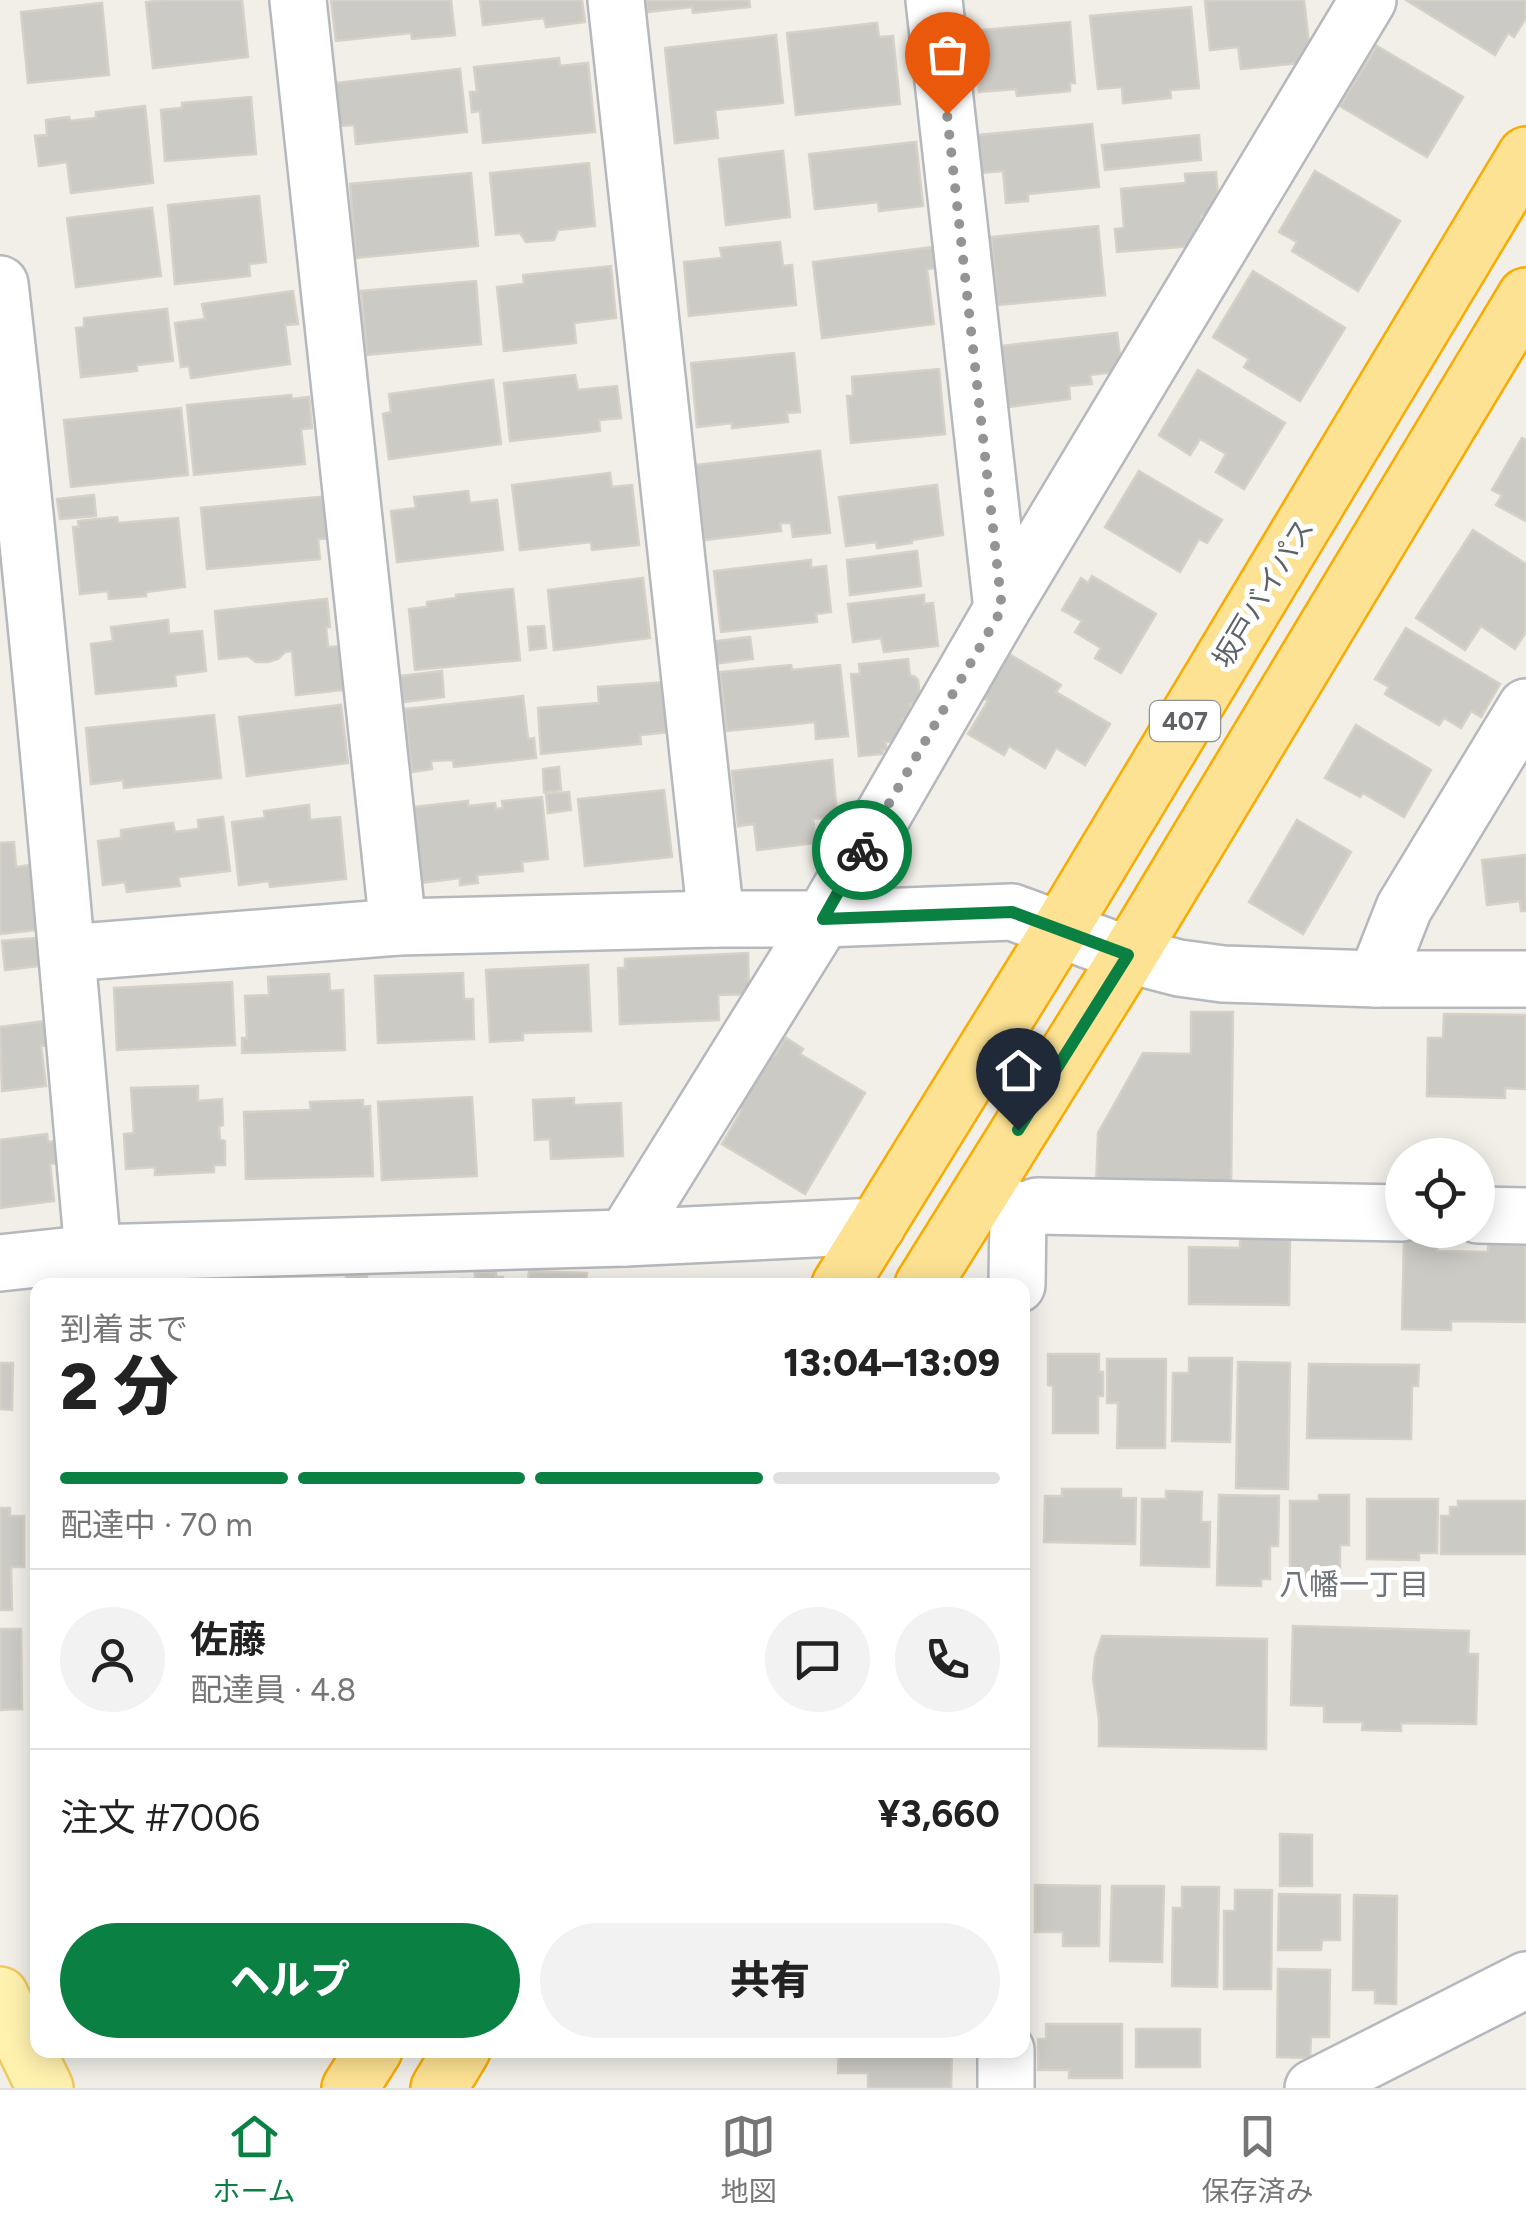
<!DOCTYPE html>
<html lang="ja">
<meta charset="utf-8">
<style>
:root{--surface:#fff;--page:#f2f2f2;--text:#222;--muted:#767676;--line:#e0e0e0;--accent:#0b8043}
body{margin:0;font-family:Figtree,"Noto Sans JP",sans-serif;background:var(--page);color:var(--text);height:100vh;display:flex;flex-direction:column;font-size:38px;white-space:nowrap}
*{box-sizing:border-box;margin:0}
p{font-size:32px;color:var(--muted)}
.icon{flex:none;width:55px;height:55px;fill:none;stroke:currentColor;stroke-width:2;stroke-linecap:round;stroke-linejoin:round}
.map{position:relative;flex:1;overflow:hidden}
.side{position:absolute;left:30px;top:1278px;width:1000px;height:780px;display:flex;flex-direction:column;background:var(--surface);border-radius:20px;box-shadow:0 5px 25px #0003}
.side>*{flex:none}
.controls{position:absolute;left:1385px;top:1138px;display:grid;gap:20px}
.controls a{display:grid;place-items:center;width:110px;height:110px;border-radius:50%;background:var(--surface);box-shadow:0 5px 25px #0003;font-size:50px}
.pin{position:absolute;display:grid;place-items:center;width:85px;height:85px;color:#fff;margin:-102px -42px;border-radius:50% 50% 50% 0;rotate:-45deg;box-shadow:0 0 10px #0007}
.pin .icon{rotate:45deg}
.courier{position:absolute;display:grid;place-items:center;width:100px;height:100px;margin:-50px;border:8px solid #0b8043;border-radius:50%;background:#fff;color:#222;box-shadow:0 2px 12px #0007}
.summary em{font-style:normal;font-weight:800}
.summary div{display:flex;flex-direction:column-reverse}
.summary{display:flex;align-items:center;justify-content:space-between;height:170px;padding:0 30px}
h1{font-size:65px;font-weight:800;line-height:75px}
.bar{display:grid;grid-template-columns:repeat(4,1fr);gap:15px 10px;align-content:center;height:120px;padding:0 30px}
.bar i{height:12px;border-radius:8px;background:var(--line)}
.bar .active{background:var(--accent)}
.bar p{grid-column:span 4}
.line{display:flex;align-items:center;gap:25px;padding:0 30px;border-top:2px solid var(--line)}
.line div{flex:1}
.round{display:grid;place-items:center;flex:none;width:105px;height:105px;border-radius:52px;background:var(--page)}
.cta{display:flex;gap:20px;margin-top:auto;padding:20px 30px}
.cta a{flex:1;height:115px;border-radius:60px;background:var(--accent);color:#fff;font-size:40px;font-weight:800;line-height:115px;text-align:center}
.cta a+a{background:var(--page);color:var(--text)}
.tabs{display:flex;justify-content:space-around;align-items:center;height:140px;border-top:2px solid var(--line);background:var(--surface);font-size:28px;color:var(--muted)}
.tabs a{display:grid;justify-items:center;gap:5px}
.tabs .active{color:var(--accent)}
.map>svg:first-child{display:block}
.building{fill:#cccac5;stroke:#d6d1c6;stroke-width:2.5}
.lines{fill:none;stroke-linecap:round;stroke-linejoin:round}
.minor-casing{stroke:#b5b8bc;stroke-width:60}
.major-casing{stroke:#f2c960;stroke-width:60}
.highway-casing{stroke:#f9ab00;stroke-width:60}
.minor{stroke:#fff;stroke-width:55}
.major{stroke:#fff2af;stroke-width:55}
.highway{stroke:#fde293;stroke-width:55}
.done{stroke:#929495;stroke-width:10;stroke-dasharray:0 18}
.route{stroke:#0b8043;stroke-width:12}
.labels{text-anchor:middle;stroke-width:10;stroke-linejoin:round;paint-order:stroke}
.shield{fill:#fff;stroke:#8f9295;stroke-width:2.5}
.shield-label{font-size:25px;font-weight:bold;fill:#5f6368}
.street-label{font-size:28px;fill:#5f6368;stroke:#fff}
.neighbourhood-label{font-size:30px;fill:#70757a;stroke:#fff}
</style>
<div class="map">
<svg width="1526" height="2088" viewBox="0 0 1526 2088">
<rect width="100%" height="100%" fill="#f1efe8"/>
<!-- building -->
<g class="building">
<path d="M166,0H242L248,57L153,68L146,2Z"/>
<path d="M331,0H451L455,35L412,39L411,33L336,41Z"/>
<path d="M480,0H582L585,22L546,27L544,18L483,25Z"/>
<path d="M646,0H749L750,7L693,13L692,7L647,12Z"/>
<path d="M1217,0H1304L1311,62L1241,69L1238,47L1210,50L1205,1Z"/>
<path d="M1406,0H1526V18L1514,37L1508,33L1495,55Z"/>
<path d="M102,3L109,75L28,83L21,12Z"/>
<path d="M1191,7L1199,88L1170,90L1171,98L1123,103L1122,87L1098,89L1090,16Z"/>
<path d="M1070,22L1075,83H1070V91L1017,96L1016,89L979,92L974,31Z"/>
<path d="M877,23L879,37L893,36L900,104L796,115L787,33Z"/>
<path d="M776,35L783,103L715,110L718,138L675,143L665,48Z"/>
<path d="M1377,46L1463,97L1427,157L1340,106Z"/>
<path d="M559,58L560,66L588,63L595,132L483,143L480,111L472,112L470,92H477L474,67Z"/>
<path d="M460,69L467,132L356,144L354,125L340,126L335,83Z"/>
<path d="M251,97L256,154L165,161L161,110L182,108V103Z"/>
<path d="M145,106L153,183L71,193L67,162L39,166L35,136L47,135L46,120L69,117L70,121L96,118V112Z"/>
<path d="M1092,124L1099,187L1028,194V201L1006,203L1003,171L981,173L978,135Z"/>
<path d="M1199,135L1201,160L1105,170L1102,145Z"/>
<path d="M916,142L923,206L879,211L878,202L815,209L809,154Z"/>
<path d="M783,151L790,217L726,225L719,159Z"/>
<path d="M589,163L595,226L558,230L554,240L526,242L520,233L496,235L490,173Z"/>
<path d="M1315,171L1400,221L1358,291L1292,251L1297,242L1279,232Z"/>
<path d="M1216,172L1219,213L1201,215L1204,245L1117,252L1115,229L1124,228L1121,189L1186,183L1185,174Z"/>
<path d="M471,173L478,246L356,258L350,184Z"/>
<path d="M259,196L266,262L249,264L250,276L175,284L168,205Z"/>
<path d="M152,208L161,276L76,287L67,218Z"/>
<path d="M1098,226L1105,295L998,305L991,237Z"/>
<path d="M780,242L783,266L792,265L796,305L689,316L684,262L722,258L720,248Z"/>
<path d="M934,247L936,268L927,269L934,324L822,338L813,262Z"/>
<path d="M611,266L616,318L574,323L576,343L504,351L497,287L524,284L523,275Z"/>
<path d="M1253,271L1345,328L1300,401L1244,367L1249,359L1213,337Z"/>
<path d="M476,281L481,344L367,355L361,291Z"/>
<path d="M293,291L298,324L285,325L290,364L191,378L189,366L181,367L175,323L205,319L202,304Z"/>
<path d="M167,309L173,361L137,365V371L81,377L76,328L84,327V318Z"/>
<path d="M1117,333L1122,371L1090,375L1092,384L1069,386L1070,399L1008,407L1001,346Z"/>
<path d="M794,353L800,412L787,413L788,422L732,428V423L697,427L691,363Z"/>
<path d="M939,369L945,434L851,443L847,396H853L852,377Z"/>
<path d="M1198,370L1285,423L1244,489L1216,472L1226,454L1200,439L1190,455L1159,435Z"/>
<path d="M575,375L578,390L617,386L621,418L599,420L600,431L510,441L504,383Z"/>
<path d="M493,380L501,444L389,459L383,414L391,412L389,394Z"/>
<path d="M291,395L292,399L309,397L312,428L301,429L305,464L194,475L187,405Z"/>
<path d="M181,408L188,475L71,487L64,420Z"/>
<path d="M1522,438L1526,440V521L1496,505L1502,495L1492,490Z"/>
<path d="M820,451L830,533L793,537L791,523H780L781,531L704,540L695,465Z"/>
<path d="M1139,471L1222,520L1207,543L1199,539L1180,572L1105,527Z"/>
<path d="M610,473L612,487L632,485L639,545L592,550L591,542L520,550L512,485Z"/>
<path d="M937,485L943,535L912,540V543L877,548L876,542L846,546L839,497Z"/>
<path d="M468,491L470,503L497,500L503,550L397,562L391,511L416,508L414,497Z"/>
<path d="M94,495L96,516L60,519L57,499Z"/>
<path d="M329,496L333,538L318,539L320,559L207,569L201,508Z"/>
<path d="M117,517L118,523L178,518L185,587L146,592V596L109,599L108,591L80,594L73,527H79L78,521Z"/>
<path d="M1473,530L1526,564V632L1515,649L1481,626L1465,650L1416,618Z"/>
<path d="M917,551L921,586L850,595L847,560Z"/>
<path d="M811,560V568L826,566L831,612L816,614L817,622L721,632L714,571Z"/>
<path d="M1092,576L1156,614L1121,673L1095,658L1101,648L1075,632L1082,621L1062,610L1081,578L1088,583Z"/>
<path d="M643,578L650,638L554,650L548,590Z"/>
<path d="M513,589L520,660L415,670L409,609L427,607V602L456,598V595Z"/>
<path d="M924,595V604L933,603L938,646L884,652L881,638L853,642L848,604Z"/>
<path d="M327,599L330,627H326L328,647L340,646L343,690L296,695L292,651L285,652L278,659L268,662H256L248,656L219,659L215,611Z"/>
<path d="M168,620L169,634L202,631L206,671L175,675L176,686L96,694L91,644L113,641L111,627Z"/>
<path d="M544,626L546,648L530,650L528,627Z"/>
<path d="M1406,628L1500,684L1481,717L1471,711L1461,728L1444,718L1439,725L1385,694L1389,687L1375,679Z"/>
<path d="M750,637L753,659L712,664L709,642Z"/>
<path d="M1009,654L1061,685L1056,692L1110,724L1085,765L1056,748L1045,768L1009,746L1004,755L968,734L988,701L983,698Z"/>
<path d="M908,659L910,676H914L918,680L920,698L917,703L910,704L911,718L902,719L903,734L896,735L897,741L885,742L887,750H882L883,754L859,756L851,674H860L859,664Z"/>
<path d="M791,665L792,670L840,665L848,736L816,739L815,722L727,731L720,672Z"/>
<path d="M442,671L444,697L403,702L400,676Z"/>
<path d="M666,682L671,732L640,735L641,744L541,754L538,708L599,703L598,687Z"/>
<path d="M523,696L528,739L534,738L536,758L454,767L453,760L431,761L432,769L412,772L405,709Z"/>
<path d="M341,705L348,763L247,776L239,717Z"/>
<path d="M214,715L221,778L124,788L123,780L91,784L86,728Z"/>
<path d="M1356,725L1431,770L1404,817L1363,793L1360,797L1325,778Z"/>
<path d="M832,760L837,816L813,819L816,843L757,850L754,824L738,826L732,771Z"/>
<path d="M559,767L561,790L544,792L543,769Z"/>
<path d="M664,790L672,857L585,866L578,799Z"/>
<path d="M569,792L571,810L548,813L546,794Z"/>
<path d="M542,797L548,859L522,862L523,871L477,875L478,883L460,885V878L420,883L413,807L468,801V806L495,803L496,809L503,808L502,801Z"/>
<path d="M309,805L310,820L340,817L346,879L270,887L269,881L239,885L232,822L265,818L264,811Z"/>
<path d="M223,817L230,871L178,877L180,886L127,892L125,882L103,885L98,841L121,838V830L173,823L175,832L199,829L198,820Z"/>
<path d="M1297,820L1351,852L1303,934L1249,902Z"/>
<path d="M14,842L16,867L31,865L37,930L0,934V843Z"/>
<path d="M1526,855V911H1521L1520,901L1487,905L1482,860Z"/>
<path d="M36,938L39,966L5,970L2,941Z"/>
<path d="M748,953L749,994L718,995L719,1020L620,1024L618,968H625V959Z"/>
<path d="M588,965L591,1031L523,1033V1040L490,1042L486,970Z"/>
<path d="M463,973L464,999H473L474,1039L378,1043L375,976Z"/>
<path d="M329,974L330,991L343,990L345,1050L242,1053V1038H247L245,996L269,995L268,977Z"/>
<path d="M232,982L235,1045L117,1050L114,988Z"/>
<path d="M1191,1012H1233L1231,1189L1096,1187L1098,1133L1143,1053L1191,1054Z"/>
<path d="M1444,1014L1526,1015V1089L1505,1088V1098L1427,1096L1428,1038H1443Z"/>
<path d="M46,1021L49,1045L41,1046L46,1086L2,1091L0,1027Z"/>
<path d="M786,1038L803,1049L800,1054L865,1093L805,1194L722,1144L742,1110L733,1105L765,1051L774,1057Z"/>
<path d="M198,1086V1101L222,1099L223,1125L219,1127L220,1140L225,1141V1165H214V1172L155,1175V1167L126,1169L124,1134L134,1133L131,1088Z"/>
<path d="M472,1097L477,1176L382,1180L378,1102Z"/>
<path d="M574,1098V1105L621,1103L623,1156L551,1159L550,1139L535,1140L533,1100Z"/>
<path d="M363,1100V1107L370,1106L373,1176L246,1179L244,1112L311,1110L310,1102Z"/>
<path d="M47,1134L48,1142L56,1141L59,1163L50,1164L54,1201L0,1208V1140Z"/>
<path d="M1240,1238L1290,1239L1289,1305L1189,1304V1247L1240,1248Z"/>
<path d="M1404,1239H1437V1251L1488,1252V1244L1526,1245V1322L1451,1321V1330L1402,1329Z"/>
<path d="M529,1271L587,1273L586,1285H528Z"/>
<path d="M475,1272H496V1277H503V1281L521,1282V1285H460V1279H475Z"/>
<path d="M346,1276H367V1285H332L346,1284Z"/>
<path d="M1048,1354H1099V1372H1103V1396H1098V1433H1053V1386L1048,1385Z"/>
<path d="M1189,1358H1232L1230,1442L1172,1441L1173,1373H1189Z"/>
<path d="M1107,1359H1166L1165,1448H1117L1118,1403H1107Z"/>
<path d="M1238,1362L1290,1363L1288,1489L1236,1488Z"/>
<path d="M0,1363H13L12,1410L0,1409Z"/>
<path d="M1309,1364L1419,1365L1418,1386H1412L1411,1439L1307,1438Z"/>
<path d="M1062,1489H1121V1498H1136L1135,1544L1044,1542L1045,1496H1062Z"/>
<path d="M1166,1491L1202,1492L1201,1522H1210L1209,1567L1141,1565L1142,1499H1166Z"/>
<path d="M1219,1495L1279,1496L1278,1546H1270V1579H1261V1586L1217,1585Z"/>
<path d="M1319,1495H1349V1545H1340V1588H1315V1579H1290V1501H1319Z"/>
<path d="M1367,1499H1438L1437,1553H1419V1560L1367,1559Z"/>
<path d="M1458,1501H1526V1554H1441V1516H1450V1507H1458Z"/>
<path d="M0,1508H10V1516H24V1567H11L12,1610H0Z"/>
<path d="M1293,1626L1469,1631L1468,1654H1478L1476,1724L1401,1723V1731L1362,1730L1363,1722H1324V1706L1291,1705Z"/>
<path d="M0,1629H21L22,1709L0,1710Z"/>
<path d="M1102,1636L1267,1639L1266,1749L1099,1746V1719L1093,1678L1095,1657Z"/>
<path d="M1280,1834L1312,1835V1886H1280Z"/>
<path d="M1035,1885L1100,1886L1099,1946H1063V1932H1035Z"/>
<path d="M1112,1886H1164L1162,1962L1110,1961Z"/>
<path d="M1182,1887H1219L1217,1987L1172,1986L1173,1908H1182Z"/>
<path d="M1235,1890H1272L1271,1989H1224V1911H1235Z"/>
<path d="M1279,1894L1340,1895V1940H1322L1321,1950H1278Z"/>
<path d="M1354,1895L1397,1896L1396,2004L1375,2003V1990H1353Z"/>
<path d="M1278,1969L1330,1970L1329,2037H1311L1310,2058L1277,2057Z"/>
<path d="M1046,2024H1122V2078H1069V2070H1038V2039H1046Z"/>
<rect x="1136" y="2029" width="64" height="38"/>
<path d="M839,2050H952L951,2088H868V2073H838Z"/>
</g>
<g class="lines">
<defs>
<g id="minor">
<path d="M298,0L398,927"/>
<path d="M616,0L716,919"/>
<path d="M934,0L1002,609"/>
<path d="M0,284C37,606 65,930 93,1253"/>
<path d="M67,953L398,927L716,919H823L1012,912L1129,955L1179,968L1223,974L1376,979H1526"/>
<path d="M1376,979L1404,908L1526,707"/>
<path d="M988,1193L1018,1213L1017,1285"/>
<path d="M1018,1213L1037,1206L1402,1213"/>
<path d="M1478,1215L1526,1216"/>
<path d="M625,1238L877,1226"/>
<path d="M0,1263L93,1253L625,1238L823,919L1002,609L1368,0"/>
<path d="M1006,2088V2050"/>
<path d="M1313,2088L1526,1980"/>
</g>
<path id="major" d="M0,1995L45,2088"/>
<g id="highway">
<path d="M840,1285L1061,928L1526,155"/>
<path d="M923,1285L1129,955L1526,296"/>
<path d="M350,2088L374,2050"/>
<path d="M439,2088L462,2050"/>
</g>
</defs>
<!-- minor casing -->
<use href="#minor" class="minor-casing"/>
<!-- major casing -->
<use href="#major" class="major-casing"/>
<!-- highway casing -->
<use href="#highway" class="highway-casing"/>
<!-- minor -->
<use href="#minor" class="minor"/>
<!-- major -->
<use href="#major" class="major"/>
<!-- highway -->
<use href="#highway" class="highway"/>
</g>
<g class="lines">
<!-- done -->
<path class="done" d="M862,850L1002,609L947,114"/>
<!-- route -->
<path class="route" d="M862,850L823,919L1012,912L1128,955L1018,1130"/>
</g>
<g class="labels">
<!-- shield labels -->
<rect class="shield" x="1150" y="701" width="70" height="40" rx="8"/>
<g class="shield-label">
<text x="1185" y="730">407</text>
</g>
<!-- street labels -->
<g class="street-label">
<text transform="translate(1263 593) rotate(-59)" y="10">坂戸バイパス</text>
</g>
<!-- neighbourhood labels -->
<g class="neighbourhood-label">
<text x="1354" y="1595">八幡一丁目</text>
</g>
</g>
</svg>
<div class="controls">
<a><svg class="icon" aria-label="locate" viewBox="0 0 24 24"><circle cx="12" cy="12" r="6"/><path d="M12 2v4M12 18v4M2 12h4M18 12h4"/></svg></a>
</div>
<div class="pin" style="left:947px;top:114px;background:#ea580c"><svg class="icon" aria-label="bag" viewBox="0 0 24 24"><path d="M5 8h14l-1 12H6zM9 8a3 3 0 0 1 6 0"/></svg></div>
<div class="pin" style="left:1018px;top:1130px;background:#1f2937"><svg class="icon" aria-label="home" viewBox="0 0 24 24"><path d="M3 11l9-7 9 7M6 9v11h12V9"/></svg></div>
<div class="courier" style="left:862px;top:850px"><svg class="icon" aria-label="bike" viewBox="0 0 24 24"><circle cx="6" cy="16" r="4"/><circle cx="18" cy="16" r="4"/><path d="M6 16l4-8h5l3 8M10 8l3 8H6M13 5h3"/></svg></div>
<section class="side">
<div class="summary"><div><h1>2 分</h1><p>到着まで</p></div><em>13:04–13:09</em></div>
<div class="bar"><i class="active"></i><i class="active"></i><i class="active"></i><i></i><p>配達中 · 70 m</p></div>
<div class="line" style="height:180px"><a class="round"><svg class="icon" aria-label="person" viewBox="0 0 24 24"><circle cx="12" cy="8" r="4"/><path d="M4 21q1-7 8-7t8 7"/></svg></a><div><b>佐藤</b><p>配達員 · 4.8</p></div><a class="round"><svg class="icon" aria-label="chat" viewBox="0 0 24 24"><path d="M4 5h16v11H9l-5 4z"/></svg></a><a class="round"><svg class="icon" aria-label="phone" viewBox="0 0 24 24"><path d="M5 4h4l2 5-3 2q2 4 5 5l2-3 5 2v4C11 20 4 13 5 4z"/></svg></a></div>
<div class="line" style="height:130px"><div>注文 #7006</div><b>¥3,660</b></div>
<div class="cta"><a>ヘルプ</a><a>共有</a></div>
</section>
</div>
<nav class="tabs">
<a class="active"><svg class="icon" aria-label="home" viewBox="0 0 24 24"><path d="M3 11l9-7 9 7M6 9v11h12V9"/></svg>ホーム</a>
<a><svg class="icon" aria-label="map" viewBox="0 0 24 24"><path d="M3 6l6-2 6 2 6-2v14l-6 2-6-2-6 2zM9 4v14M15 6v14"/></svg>地図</a>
<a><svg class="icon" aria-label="saved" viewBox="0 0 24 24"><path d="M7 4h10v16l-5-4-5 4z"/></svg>保存済み</a>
</nav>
